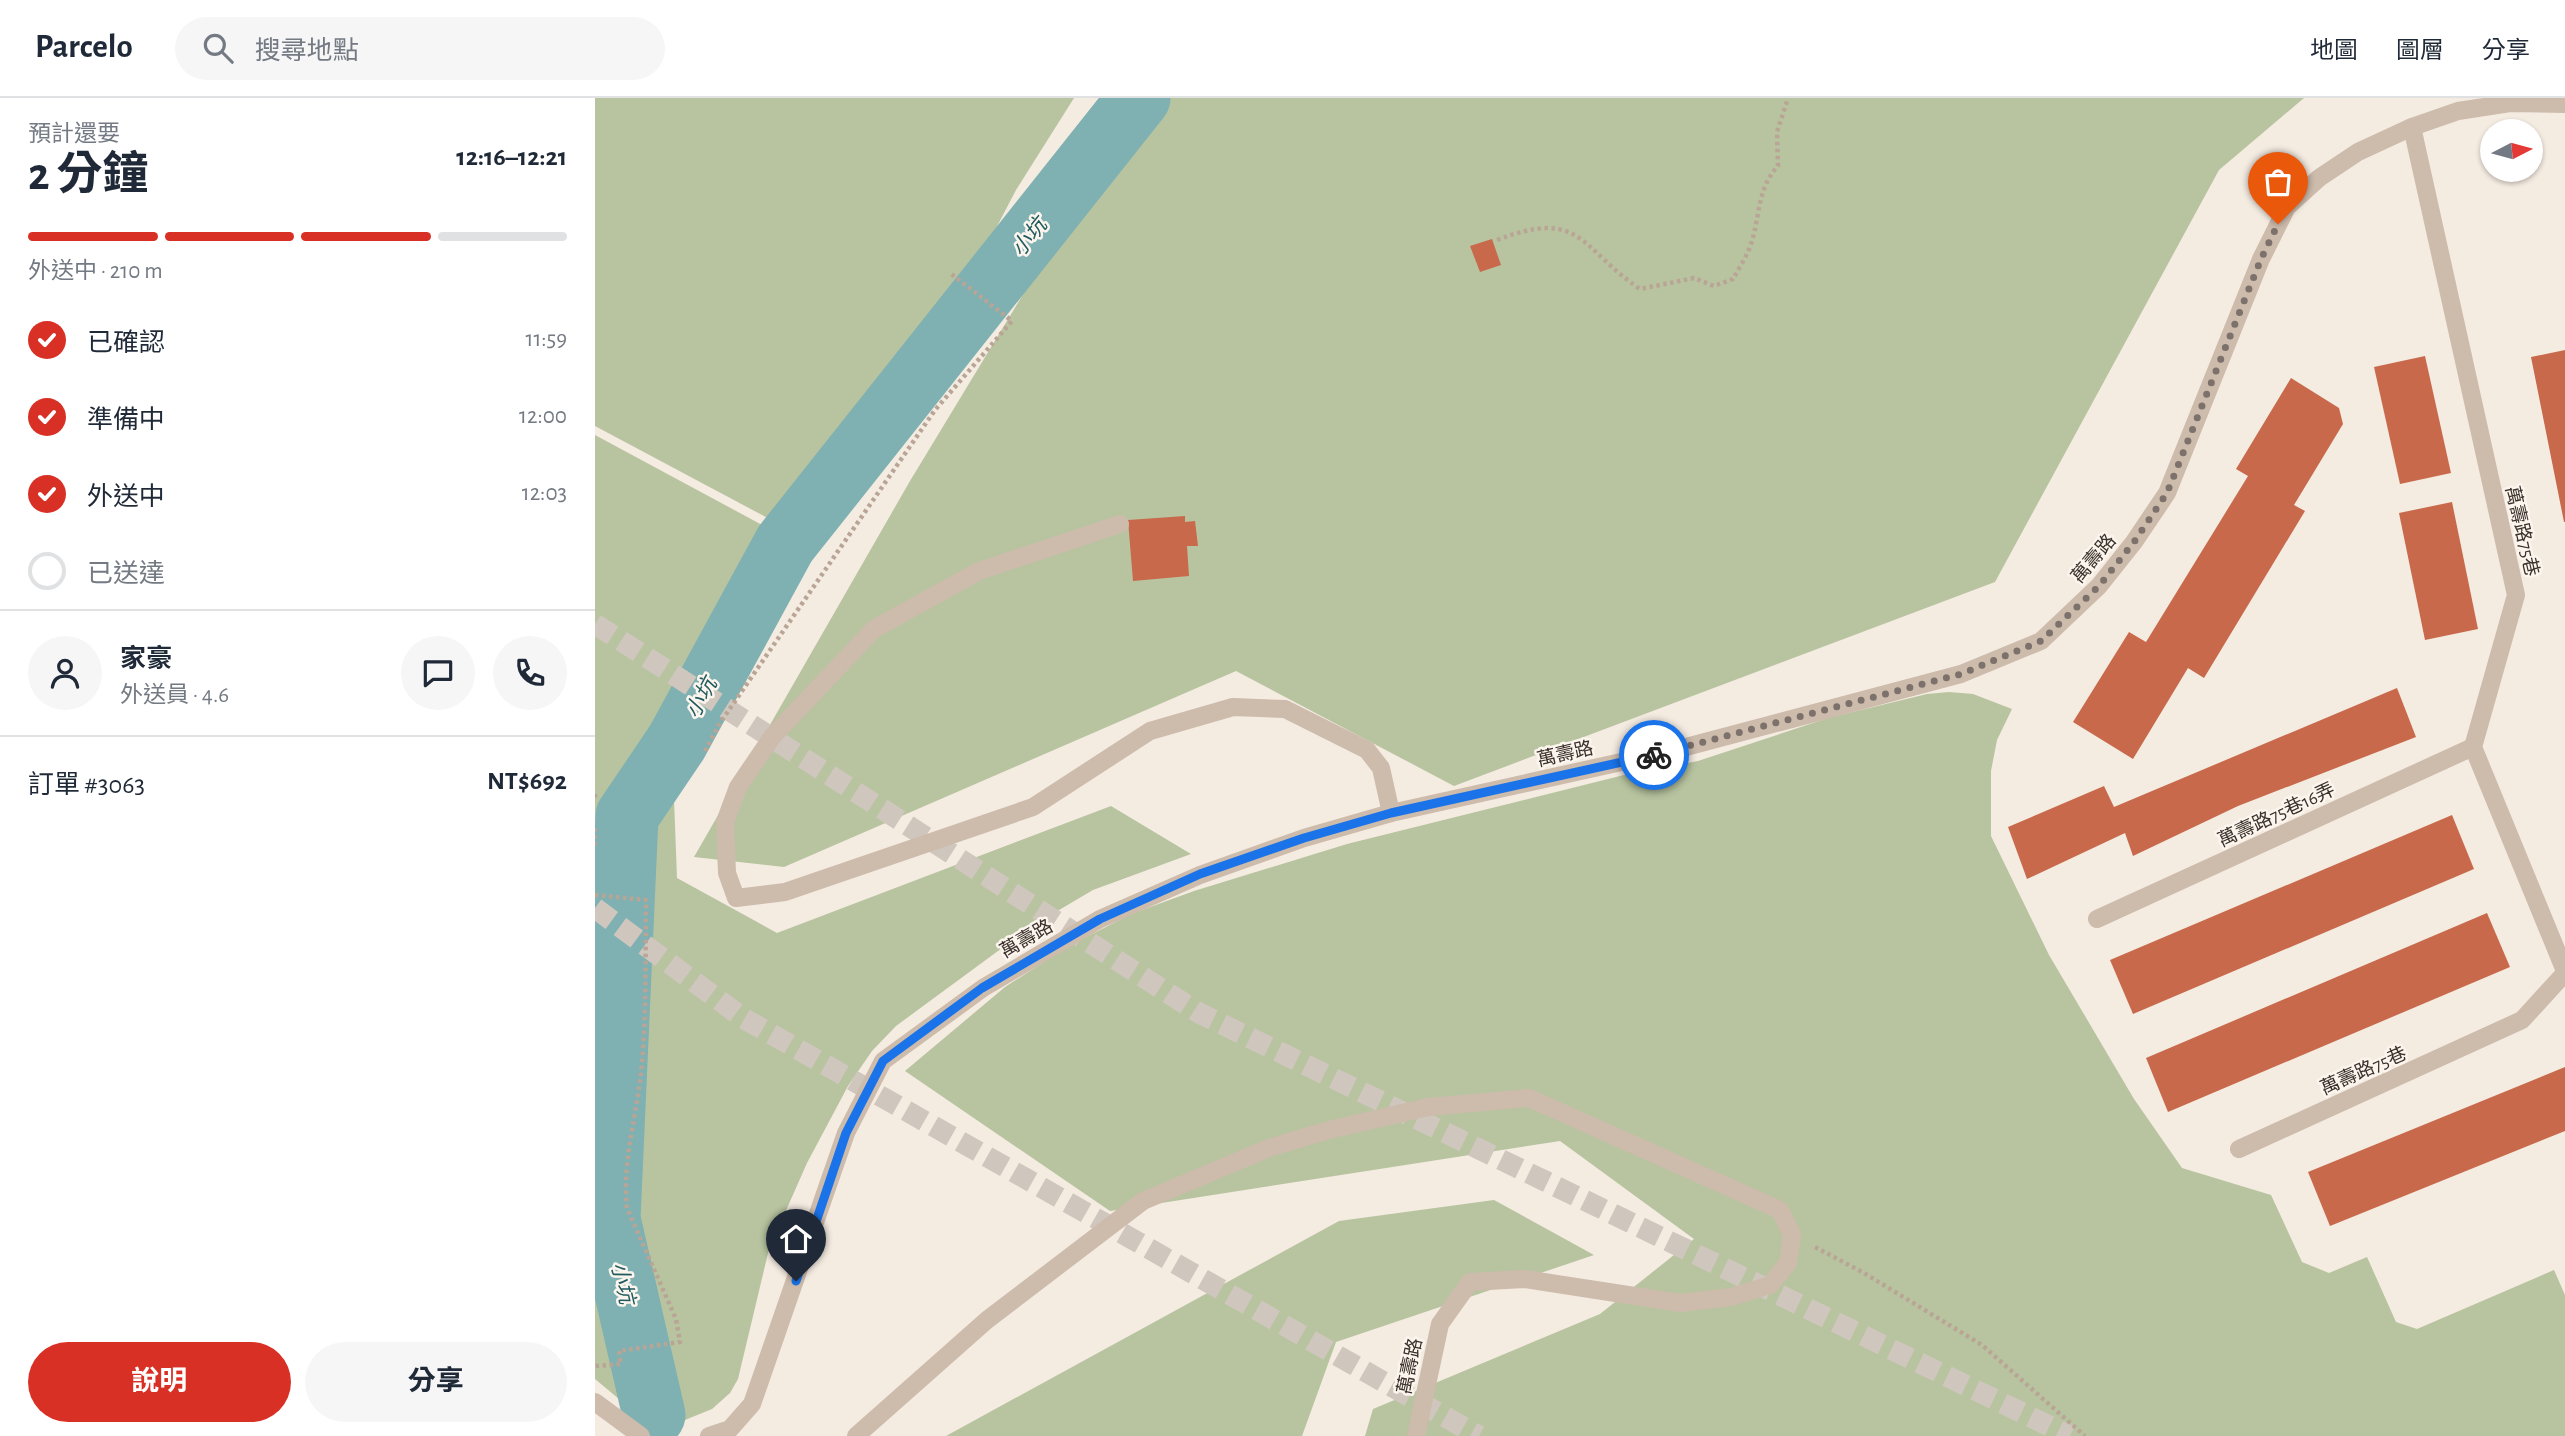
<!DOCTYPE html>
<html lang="zh-TW">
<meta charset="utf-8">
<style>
:root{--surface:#fff;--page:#f6f6f7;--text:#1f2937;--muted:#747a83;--line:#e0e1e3;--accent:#d93025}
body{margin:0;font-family:"Alegreya Sans","Noto Sans TC",sans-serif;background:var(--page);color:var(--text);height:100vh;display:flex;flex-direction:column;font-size:26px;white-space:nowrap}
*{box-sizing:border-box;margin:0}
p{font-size:23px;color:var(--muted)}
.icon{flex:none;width:38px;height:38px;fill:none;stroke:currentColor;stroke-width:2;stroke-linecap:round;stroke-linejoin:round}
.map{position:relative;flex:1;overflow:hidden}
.sheet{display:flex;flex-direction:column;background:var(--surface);width:595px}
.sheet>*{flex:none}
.needle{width:46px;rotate:84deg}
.tools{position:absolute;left:1885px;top:21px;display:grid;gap:14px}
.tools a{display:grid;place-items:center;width:63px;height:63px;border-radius:50%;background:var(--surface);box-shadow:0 2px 5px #0004;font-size:35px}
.pin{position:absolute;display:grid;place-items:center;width:60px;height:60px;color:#fff;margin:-72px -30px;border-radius:50% 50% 50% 0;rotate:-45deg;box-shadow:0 0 7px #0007}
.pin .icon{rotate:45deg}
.courier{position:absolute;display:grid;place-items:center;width:70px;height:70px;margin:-35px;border:5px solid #1a73e8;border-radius:50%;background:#fff;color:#222;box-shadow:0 2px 9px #0007}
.headline em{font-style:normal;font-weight:700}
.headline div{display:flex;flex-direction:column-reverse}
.headline{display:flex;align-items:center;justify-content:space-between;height:119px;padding:0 28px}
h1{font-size:46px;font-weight:700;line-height:52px}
.bar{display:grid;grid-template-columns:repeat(4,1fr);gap:10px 7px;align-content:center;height:84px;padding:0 28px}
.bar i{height:9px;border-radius:5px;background:var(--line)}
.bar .selected{background:var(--accent)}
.bar p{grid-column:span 4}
.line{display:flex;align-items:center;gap:18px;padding:0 28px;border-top:2px solid var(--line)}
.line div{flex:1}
.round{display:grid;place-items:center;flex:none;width:74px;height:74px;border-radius:37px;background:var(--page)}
ol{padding:0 28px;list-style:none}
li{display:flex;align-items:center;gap:21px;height:77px}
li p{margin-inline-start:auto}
li .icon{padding:7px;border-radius:50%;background:var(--accent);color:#fff;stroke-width:4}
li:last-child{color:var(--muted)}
li i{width:38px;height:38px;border:4px solid var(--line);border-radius:50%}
.button{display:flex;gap:14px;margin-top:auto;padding:14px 28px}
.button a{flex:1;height:80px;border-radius:42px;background:var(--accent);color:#fff;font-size:28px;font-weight:700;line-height:80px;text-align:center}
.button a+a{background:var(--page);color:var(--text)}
header{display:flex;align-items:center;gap:42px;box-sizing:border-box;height:98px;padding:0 35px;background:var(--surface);border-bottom:2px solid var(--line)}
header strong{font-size:33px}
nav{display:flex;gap:38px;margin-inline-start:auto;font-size:24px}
.search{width:490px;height:63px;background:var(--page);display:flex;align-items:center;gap:18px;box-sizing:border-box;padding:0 24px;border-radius:38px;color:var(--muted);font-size:26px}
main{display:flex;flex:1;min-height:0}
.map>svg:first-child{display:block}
.green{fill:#b8c4a0}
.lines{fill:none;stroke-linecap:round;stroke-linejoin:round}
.river{stroke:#7fb0b2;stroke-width:63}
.building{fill:#c8694b}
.highway-tunnel{stroke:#cfc6bd;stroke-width:21;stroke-dasharray:21 10;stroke-linecap:butt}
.path{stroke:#b9a596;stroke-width:4.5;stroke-dasharray:3.5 3.5;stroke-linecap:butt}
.minor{stroke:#cdbbac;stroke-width:18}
.done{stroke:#7c716b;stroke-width:7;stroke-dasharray:0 12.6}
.route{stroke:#1a73e8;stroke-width:9}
.labels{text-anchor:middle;stroke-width:5;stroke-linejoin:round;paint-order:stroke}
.street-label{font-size:19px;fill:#3b302b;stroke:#fbf5ee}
.water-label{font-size:21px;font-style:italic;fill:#1f5a5e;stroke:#fbf5ee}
</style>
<header>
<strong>Parcelo</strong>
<div class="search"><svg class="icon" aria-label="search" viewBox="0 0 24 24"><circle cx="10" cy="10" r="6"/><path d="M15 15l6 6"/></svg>搜尋地點</div>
<nav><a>地圖</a><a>圖層</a><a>分享</a></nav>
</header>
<main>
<section class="sheet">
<div class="headline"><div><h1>2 分鐘</h1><p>預計還要</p></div><em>12:16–12:21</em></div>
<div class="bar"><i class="selected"></i><i class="selected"></i><i class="selected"></i><i></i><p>外送中 · 210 m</p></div>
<ol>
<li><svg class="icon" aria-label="check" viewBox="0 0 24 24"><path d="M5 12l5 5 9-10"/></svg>已確認<p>11:59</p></li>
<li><svg class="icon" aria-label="check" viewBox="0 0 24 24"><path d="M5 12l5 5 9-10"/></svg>準備中<p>12:00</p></li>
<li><svg class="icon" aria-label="check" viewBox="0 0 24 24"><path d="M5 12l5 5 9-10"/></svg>外送中<p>12:03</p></li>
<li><i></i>已送達</li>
</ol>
<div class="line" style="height:126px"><a class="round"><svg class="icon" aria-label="person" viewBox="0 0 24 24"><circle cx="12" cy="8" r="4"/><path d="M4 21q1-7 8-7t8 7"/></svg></a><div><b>家豪</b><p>外送員 · 4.6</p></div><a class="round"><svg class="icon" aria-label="chat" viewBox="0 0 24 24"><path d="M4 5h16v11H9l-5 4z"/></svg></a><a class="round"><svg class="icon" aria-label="phone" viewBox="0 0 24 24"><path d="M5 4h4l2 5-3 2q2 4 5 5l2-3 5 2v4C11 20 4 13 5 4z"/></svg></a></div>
<div class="line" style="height:91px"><div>訂單 #3063</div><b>NT$692</b></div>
<div class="button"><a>說明</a><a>分享</a></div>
</section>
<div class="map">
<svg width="1970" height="1338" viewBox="0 0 1970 1338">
<rect width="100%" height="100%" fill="#f4ebe1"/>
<!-- green -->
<g class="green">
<path d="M0,0H479L421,92L353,222L227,449L0,328Z"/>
<path d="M555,0H1709L1624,72L1400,484L859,688L641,573L189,769L99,759L315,383L521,43Z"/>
<path d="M0,337L221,456L78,675L82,780L182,835L516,708L596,756L498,792L437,828L301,928L277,953L253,988L212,1065L174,1151L143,1281L135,1295L117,1311L90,1322L42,1316L0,1281Z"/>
<path d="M1354,594L1378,596L1417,611L1402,642L1396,673V738L1454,857L1539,1001L1587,1070L1676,1097L1707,1164L1734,1175L1772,1159L1801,1224L1822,1231L1959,1172L1970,1197V1338H770L778,1311L1005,1216L1099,1141L965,1043L515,1113L310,973L410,889L472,849L536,816L599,793L752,746L1029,677L1103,663L1233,620L1332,596Z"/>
<path d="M899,1102L999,1157L741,1244L707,1338H351L744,1123Z"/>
</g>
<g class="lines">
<!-- river -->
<path class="river" d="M59,1317L14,1121L32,718L82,644L190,446L544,0"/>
</g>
<!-- building -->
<g class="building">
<path d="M897,141L906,167L885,174L875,148Z"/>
<path d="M1970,252V424H1969L1936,259Z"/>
<path d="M1830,258L1856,375L1805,386L1779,269Z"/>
<path d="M1696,280L1744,310L1748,326L1699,407L1710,413L1609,580L1593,570L1538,661L1478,624L1534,534L1551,544L1653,378L1641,371Z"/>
<path d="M1857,404L1883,531L1830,542L1804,415Z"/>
<path d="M590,418V424L600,423L603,448H592L594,478L538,483L533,422Z"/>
<path d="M1802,590L1821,639L1643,708L1538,758L1530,735L1432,781L1413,729L1509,688L1519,709Z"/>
<path d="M1857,717L1879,771L1538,916L1515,862Z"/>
<path d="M1892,815L1915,869L1573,1014L1551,960Z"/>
<path d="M1970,969V1033L1735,1128L1713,1074Z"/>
</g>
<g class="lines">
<!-- highway-tunnel -->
<g class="highway-tunnel">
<path d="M0,526L604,915L1475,1338"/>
<path d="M0,810L148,920L884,1338"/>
</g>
<!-- path -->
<g class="path">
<path d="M902,142C987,109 985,151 1045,191L1099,180L1119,188L1138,181C1144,170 1152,158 1156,146C1165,119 1162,90 1183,68L1182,34L1193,0"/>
<path d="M110,653L125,625L340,312L417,223L355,175"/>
<path d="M0,696V702"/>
<path d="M0,730V747"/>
<path d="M0,797L51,802C50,860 52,917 46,975C41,1020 27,1065 32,1110L81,1221L85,1244L24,1253L26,1266L0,1268"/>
<path d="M1220,1149L1269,1175L1387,1247L1490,1338"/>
</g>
<!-- minor -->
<g class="minor">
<path d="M1817,29L1921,497L1878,649L1970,873"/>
<path d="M525,426L384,473L279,531L177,639L143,689L130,724L132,775L141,800L190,794L438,709L555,633L638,609L690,611L772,652L786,670L796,715"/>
<path d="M1502,821L1878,649"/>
<path d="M1644,1051L1927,922L1970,875"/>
<path d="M0,1304L46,1338"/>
<path d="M114,1338L135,1331L157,1306L251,1035L288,963L388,890L505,821L605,777L709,740L796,715L1076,653L1366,576L1446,543L1504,488L1539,444L1572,395L1666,161L1692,109L1724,80L1763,54L1817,29L1863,13L1915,5L1970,6"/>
<path d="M261,1338L392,1222L548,1103L674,1050L734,1032L833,1009L934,1000L1185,1112L1197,1137L1193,1165L1175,1187L1136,1199L1085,1205L929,1181L875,1184L845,1226L821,1338"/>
</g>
</g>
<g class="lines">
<!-- done -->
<path class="done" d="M1059,657L1366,576L1446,543L1504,488L1539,444L1572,395L1666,161L1683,126"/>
<!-- route -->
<path class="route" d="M201,1183L251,1035L288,963L387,890L505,821L605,776L709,740L796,715L1059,657"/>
</g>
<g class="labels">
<!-- street labels -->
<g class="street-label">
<text transform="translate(1928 433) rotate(77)" y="7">萬壽路75巷</text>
<text transform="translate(1498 460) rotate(-50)" y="7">萬壽路</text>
<text transform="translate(970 655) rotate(-13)" y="7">萬壽路</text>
<text transform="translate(1681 716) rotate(-25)" y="7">萬壽路75巷16弄</text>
<text transform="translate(431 840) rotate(-30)" y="7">萬壽路</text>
<text transform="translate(1768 972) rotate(-24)" y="7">萬壽路75巷</text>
<text transform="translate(814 1268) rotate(-78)" y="7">萬壽路</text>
</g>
<!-- water labels -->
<g class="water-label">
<text transform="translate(434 139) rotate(-51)" y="7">小坑</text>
<text transform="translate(106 600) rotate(-62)" y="7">小坑</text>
<text transform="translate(28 1185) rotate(77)" y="7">小坑</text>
</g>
</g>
</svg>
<div class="tools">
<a><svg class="needle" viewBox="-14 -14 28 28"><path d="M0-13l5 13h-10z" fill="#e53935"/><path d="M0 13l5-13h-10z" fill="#747a83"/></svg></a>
</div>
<div class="pin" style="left:1683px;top:126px;background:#ea580c"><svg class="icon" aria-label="bag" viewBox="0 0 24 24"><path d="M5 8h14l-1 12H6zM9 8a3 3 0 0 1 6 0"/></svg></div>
<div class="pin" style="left:201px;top:1183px;background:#1f2937"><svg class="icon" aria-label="home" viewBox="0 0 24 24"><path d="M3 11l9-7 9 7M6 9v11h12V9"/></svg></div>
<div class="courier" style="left:1059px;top:657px"><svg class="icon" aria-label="bike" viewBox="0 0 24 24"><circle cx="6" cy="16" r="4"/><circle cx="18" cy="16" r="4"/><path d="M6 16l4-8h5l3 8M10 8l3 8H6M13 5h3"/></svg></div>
</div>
</main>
